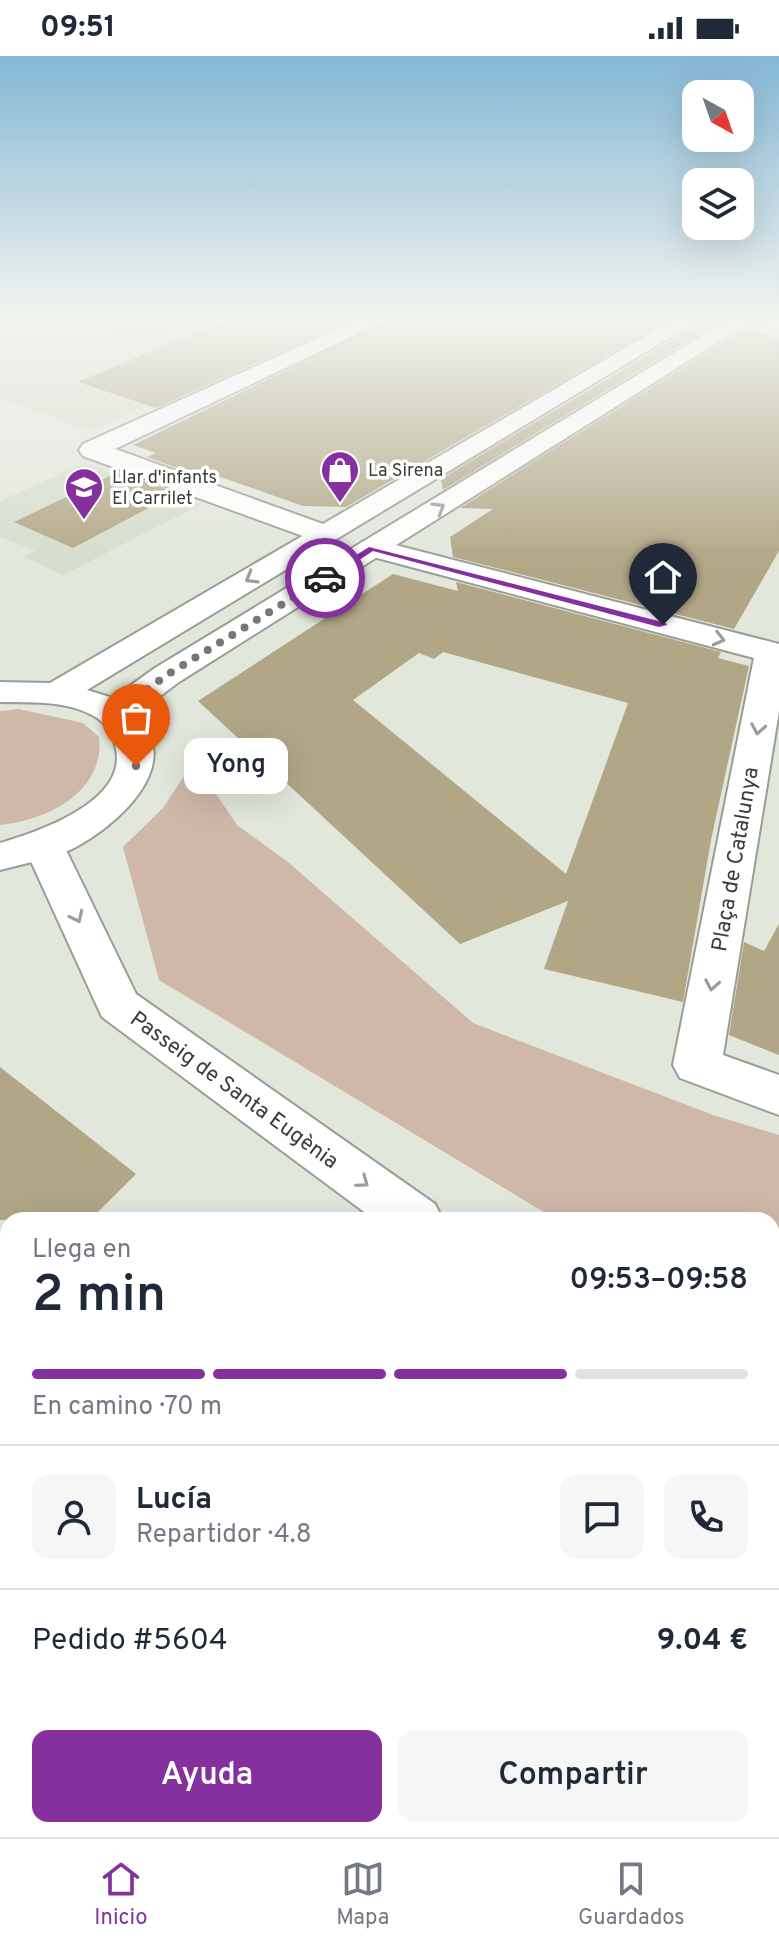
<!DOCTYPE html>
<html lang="es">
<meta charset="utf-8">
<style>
:root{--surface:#fff;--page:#f6f6f7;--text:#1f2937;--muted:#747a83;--line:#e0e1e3;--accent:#84319f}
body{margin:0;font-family:Overpass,sans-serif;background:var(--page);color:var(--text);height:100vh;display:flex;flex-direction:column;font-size:30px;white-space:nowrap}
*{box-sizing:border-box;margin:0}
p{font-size:26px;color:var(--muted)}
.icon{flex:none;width:44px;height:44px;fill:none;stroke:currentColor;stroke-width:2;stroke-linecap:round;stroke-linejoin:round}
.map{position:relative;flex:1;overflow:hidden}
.sheet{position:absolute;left:0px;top:1156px;width:780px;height:626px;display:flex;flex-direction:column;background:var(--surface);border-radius:24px 24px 0 0;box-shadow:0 8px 32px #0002}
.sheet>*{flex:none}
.needle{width:52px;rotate:140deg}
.fabs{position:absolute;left:682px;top:24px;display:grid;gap:16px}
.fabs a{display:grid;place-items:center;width:72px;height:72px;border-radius:16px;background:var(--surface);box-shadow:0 8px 32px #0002;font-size:40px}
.pin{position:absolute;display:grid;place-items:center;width:68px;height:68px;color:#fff;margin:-82px -34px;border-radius:50% 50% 50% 0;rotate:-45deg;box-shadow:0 0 8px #0007}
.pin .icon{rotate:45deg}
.courier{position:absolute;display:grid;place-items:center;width:80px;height:80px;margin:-40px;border:6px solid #84319f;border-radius:50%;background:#fff;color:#222;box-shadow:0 2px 10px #0007}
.bubble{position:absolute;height:56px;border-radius:16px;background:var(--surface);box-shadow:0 8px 32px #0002;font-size:26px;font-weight:600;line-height:56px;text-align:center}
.headline em{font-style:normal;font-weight:600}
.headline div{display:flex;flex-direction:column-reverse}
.headline{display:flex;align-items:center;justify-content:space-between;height:136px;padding:0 32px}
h1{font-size:52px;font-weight:600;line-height:60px}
.bar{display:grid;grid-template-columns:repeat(4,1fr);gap:12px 8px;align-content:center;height:96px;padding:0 32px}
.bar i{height:10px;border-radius:6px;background:var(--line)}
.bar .active{background:var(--accent)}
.bar p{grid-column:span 4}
.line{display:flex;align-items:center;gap:20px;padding:0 32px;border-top:2px solid var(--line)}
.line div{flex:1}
.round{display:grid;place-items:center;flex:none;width:84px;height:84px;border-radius:16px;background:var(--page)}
.action{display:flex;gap:16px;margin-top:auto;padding:16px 32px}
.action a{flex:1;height:92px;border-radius:16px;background:var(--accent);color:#fff;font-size:32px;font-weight:600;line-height:92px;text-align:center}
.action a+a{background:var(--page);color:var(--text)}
.status{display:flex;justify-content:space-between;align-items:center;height:56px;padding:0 40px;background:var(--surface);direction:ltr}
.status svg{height:22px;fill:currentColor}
.dock{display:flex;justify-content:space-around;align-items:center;height:112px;border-top:2px solid var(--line);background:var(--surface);font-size:22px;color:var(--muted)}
.dock a{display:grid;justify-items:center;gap:4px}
.dock .active{color:var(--accent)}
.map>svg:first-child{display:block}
.built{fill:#d6ddcc}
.green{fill:#cfb8a8}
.building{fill:#b1a685;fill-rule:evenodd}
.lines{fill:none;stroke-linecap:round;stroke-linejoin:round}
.minor-casing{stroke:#999e94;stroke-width:4}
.major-casing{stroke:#999e94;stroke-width:4}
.minor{fill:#fff;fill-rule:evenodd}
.major{fill:#fff;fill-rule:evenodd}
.oneway{stroke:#9d9e9c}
.route{fill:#84319f}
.done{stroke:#757872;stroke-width:8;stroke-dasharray:0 14.4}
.labels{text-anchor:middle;stroke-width:7;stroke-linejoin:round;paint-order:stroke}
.far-poi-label{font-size:18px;fill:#3b3d39;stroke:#fff;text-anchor:start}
.street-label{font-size:22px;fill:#3b3d39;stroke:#fff}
</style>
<div class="status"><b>09:51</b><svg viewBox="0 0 49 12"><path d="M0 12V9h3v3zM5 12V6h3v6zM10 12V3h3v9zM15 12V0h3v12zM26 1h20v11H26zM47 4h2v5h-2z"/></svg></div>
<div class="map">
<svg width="779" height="1781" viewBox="0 0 779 1781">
<rect width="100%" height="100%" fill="#e2e7dc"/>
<!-- built -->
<g class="built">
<path d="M0,264H341L90,375L0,342Z"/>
<path d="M85,407L200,449L63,519L24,501L35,494L0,481V445Z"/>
</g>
<!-- green -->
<g class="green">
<path d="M75,264H198L142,285Z"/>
<path d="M19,653L83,667L99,681C105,736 48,764 0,769V655Z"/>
<path d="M184,720H204L237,769L288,806L473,967L713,1059L779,1079V1298L772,1294V1164H557L159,924L123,791L163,752Z"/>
<path d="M772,1421L779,1426V1781H406L398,1774H772Z"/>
</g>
<!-- building -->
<g class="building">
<path d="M227,264H352L156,352L78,326Z"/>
<path d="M389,264H668L346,451L303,450L215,419L207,423L147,401L156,397L133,389Z"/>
<path d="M692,264L717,267L443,434L441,423L694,271Z"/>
<path d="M744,273L779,282V495L734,573L453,501L450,481L493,453L460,452Z"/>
<path d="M118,416L177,437L73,492L14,466Z"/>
<path d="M393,518L458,535L456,526L721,596L718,602L749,610L711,784L683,946L544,913L568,845L460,888L198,645ZM443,596L628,647L566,818L353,644L419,597L434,603Z"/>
<path d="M779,868V999L729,979L744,886L764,895Z"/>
<path d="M0,1011L136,1118L90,1164H0Z"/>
</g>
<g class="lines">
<defs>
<g id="minor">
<path d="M358,264H386L115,393L334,472L339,478L334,484H314L83,400L79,394L83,388Z"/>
<path d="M752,264H779V273L755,269Z"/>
<path d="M372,483L779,588V655L723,999L779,1019V1059L680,1022L673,1009L754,602L362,498L357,492L362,486Z"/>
<path d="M44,777L58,781L64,790L136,938L435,1148L443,1164H375L102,961L24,790L30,781Z"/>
<path d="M0,1354L8,1358V1424L0,1421Z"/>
<path d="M772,1362L779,1365V1429L772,1426Z"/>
<path d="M317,1774H458L461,1781H314Z"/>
</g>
<path id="major" d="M673,264H689L692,268L87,634L113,642L155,612L728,264H753L179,626L135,659C188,708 116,771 72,793C50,803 23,808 0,814V787C38,776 127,746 116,693C113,678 106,666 92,659C64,644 30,647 0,646V626L50,627Z"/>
</defs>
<!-- minor casing -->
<use href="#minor" class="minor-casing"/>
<!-- major casing -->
<use href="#major" class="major-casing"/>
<!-- minor -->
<use href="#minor" class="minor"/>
<!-- major -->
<use href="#major" class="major"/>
</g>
<!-- one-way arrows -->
<defs><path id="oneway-chevron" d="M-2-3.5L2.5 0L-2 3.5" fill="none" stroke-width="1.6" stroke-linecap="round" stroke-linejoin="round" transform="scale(2)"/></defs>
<g class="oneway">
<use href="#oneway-chevron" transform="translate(439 452) rotate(-32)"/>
<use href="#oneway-chevron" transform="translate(251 522) rotate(149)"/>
<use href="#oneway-chevron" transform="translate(719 583) rotate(14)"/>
<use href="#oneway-chevron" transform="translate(758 673) rotate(100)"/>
<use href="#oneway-chevron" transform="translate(77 861) rotate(65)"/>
<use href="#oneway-chevron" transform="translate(712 929) rotate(100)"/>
<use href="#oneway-chevron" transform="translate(363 1126) rotate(36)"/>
</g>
<!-- sky -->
<linearGradient id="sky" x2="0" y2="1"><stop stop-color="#84b7d5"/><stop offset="0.51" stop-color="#f2f4ef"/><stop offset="1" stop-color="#f2f4ef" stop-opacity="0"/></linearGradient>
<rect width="779" height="513" fill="url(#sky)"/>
<!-- route -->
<path class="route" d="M369,491L666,567L667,569L659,571L373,495L328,524L320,522Z"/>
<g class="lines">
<!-- done -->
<path class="done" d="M136,710L133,680L114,658L167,619L325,522"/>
</g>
<!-- icons -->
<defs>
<symbol id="shop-pin" viewBox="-11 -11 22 30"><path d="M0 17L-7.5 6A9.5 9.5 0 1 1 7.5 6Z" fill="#84319f" stroke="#fff"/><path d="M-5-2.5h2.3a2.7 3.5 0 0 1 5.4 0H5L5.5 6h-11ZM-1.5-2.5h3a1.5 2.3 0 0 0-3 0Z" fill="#fff"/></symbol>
<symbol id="school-pin" viewBox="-11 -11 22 30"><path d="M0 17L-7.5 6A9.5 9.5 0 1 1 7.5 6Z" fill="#84319f" stroke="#fff"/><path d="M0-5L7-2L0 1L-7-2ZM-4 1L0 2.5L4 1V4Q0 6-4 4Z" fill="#fff"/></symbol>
</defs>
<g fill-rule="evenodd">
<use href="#shop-pin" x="318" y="392" width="44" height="60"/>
<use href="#school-pin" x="62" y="409" width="44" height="60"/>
</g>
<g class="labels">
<!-- far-poi labels -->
<g class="far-poi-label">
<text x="368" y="420">La Sirena</text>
<text x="112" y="427">Llar d'infants<tspan x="112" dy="21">El Carrilet</tspan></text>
</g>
<!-- street labels -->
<g class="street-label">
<text transform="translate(734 803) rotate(-80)" y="8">Plaça de Catalunya</text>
<text transform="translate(235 1033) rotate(36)" y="8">Passeig de Santa Eugènia</text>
</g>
</g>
</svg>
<div class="fabs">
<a><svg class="needle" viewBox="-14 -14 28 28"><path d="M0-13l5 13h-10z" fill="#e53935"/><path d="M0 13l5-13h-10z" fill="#747a83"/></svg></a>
<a><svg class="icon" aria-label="layers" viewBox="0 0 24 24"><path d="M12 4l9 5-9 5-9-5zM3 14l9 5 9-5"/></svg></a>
</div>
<div class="pin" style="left:136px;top:710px;background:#ea580c"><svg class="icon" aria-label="bag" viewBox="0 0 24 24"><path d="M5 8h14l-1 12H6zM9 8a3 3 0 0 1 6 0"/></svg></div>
<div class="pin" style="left:663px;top:569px;background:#1f2937"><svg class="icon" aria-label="home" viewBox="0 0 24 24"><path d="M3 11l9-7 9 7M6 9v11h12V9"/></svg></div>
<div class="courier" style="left:325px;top:522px"><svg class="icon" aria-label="car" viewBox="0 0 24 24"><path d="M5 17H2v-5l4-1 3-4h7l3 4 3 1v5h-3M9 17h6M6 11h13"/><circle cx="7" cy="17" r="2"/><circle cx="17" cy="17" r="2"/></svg></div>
<div class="bubble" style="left:184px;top:682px;width:104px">Yong</div>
<section class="sheet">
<div class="headline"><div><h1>2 min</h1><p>Llega en</p></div><em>09:53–09:58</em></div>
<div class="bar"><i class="active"></i><i class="active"></i><i class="active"></i><i></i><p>En camino · 70 m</p></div>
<div class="line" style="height:144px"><a class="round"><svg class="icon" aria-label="person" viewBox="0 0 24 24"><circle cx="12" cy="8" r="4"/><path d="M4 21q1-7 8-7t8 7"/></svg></a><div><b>Lucía</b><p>Repartidor · 4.8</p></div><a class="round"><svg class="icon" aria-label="chat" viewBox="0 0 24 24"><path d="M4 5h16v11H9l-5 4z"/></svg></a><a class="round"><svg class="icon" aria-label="phone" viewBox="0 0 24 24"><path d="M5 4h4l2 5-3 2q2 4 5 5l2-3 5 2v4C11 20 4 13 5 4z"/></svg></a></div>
<div class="line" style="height:104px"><div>Pedido #5604</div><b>9.04 €</b></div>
<div class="action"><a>Ayuda</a><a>Compartir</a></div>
</section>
</div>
<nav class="dock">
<a class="active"><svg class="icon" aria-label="home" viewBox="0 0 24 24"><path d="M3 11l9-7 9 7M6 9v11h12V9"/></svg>Inicio</a>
<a><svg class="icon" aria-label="map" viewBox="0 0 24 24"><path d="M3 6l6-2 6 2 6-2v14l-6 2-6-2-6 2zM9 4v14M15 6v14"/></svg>Mapa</a>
<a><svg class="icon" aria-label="saved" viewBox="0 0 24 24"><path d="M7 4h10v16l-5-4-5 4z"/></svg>Guardados</a>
</nav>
